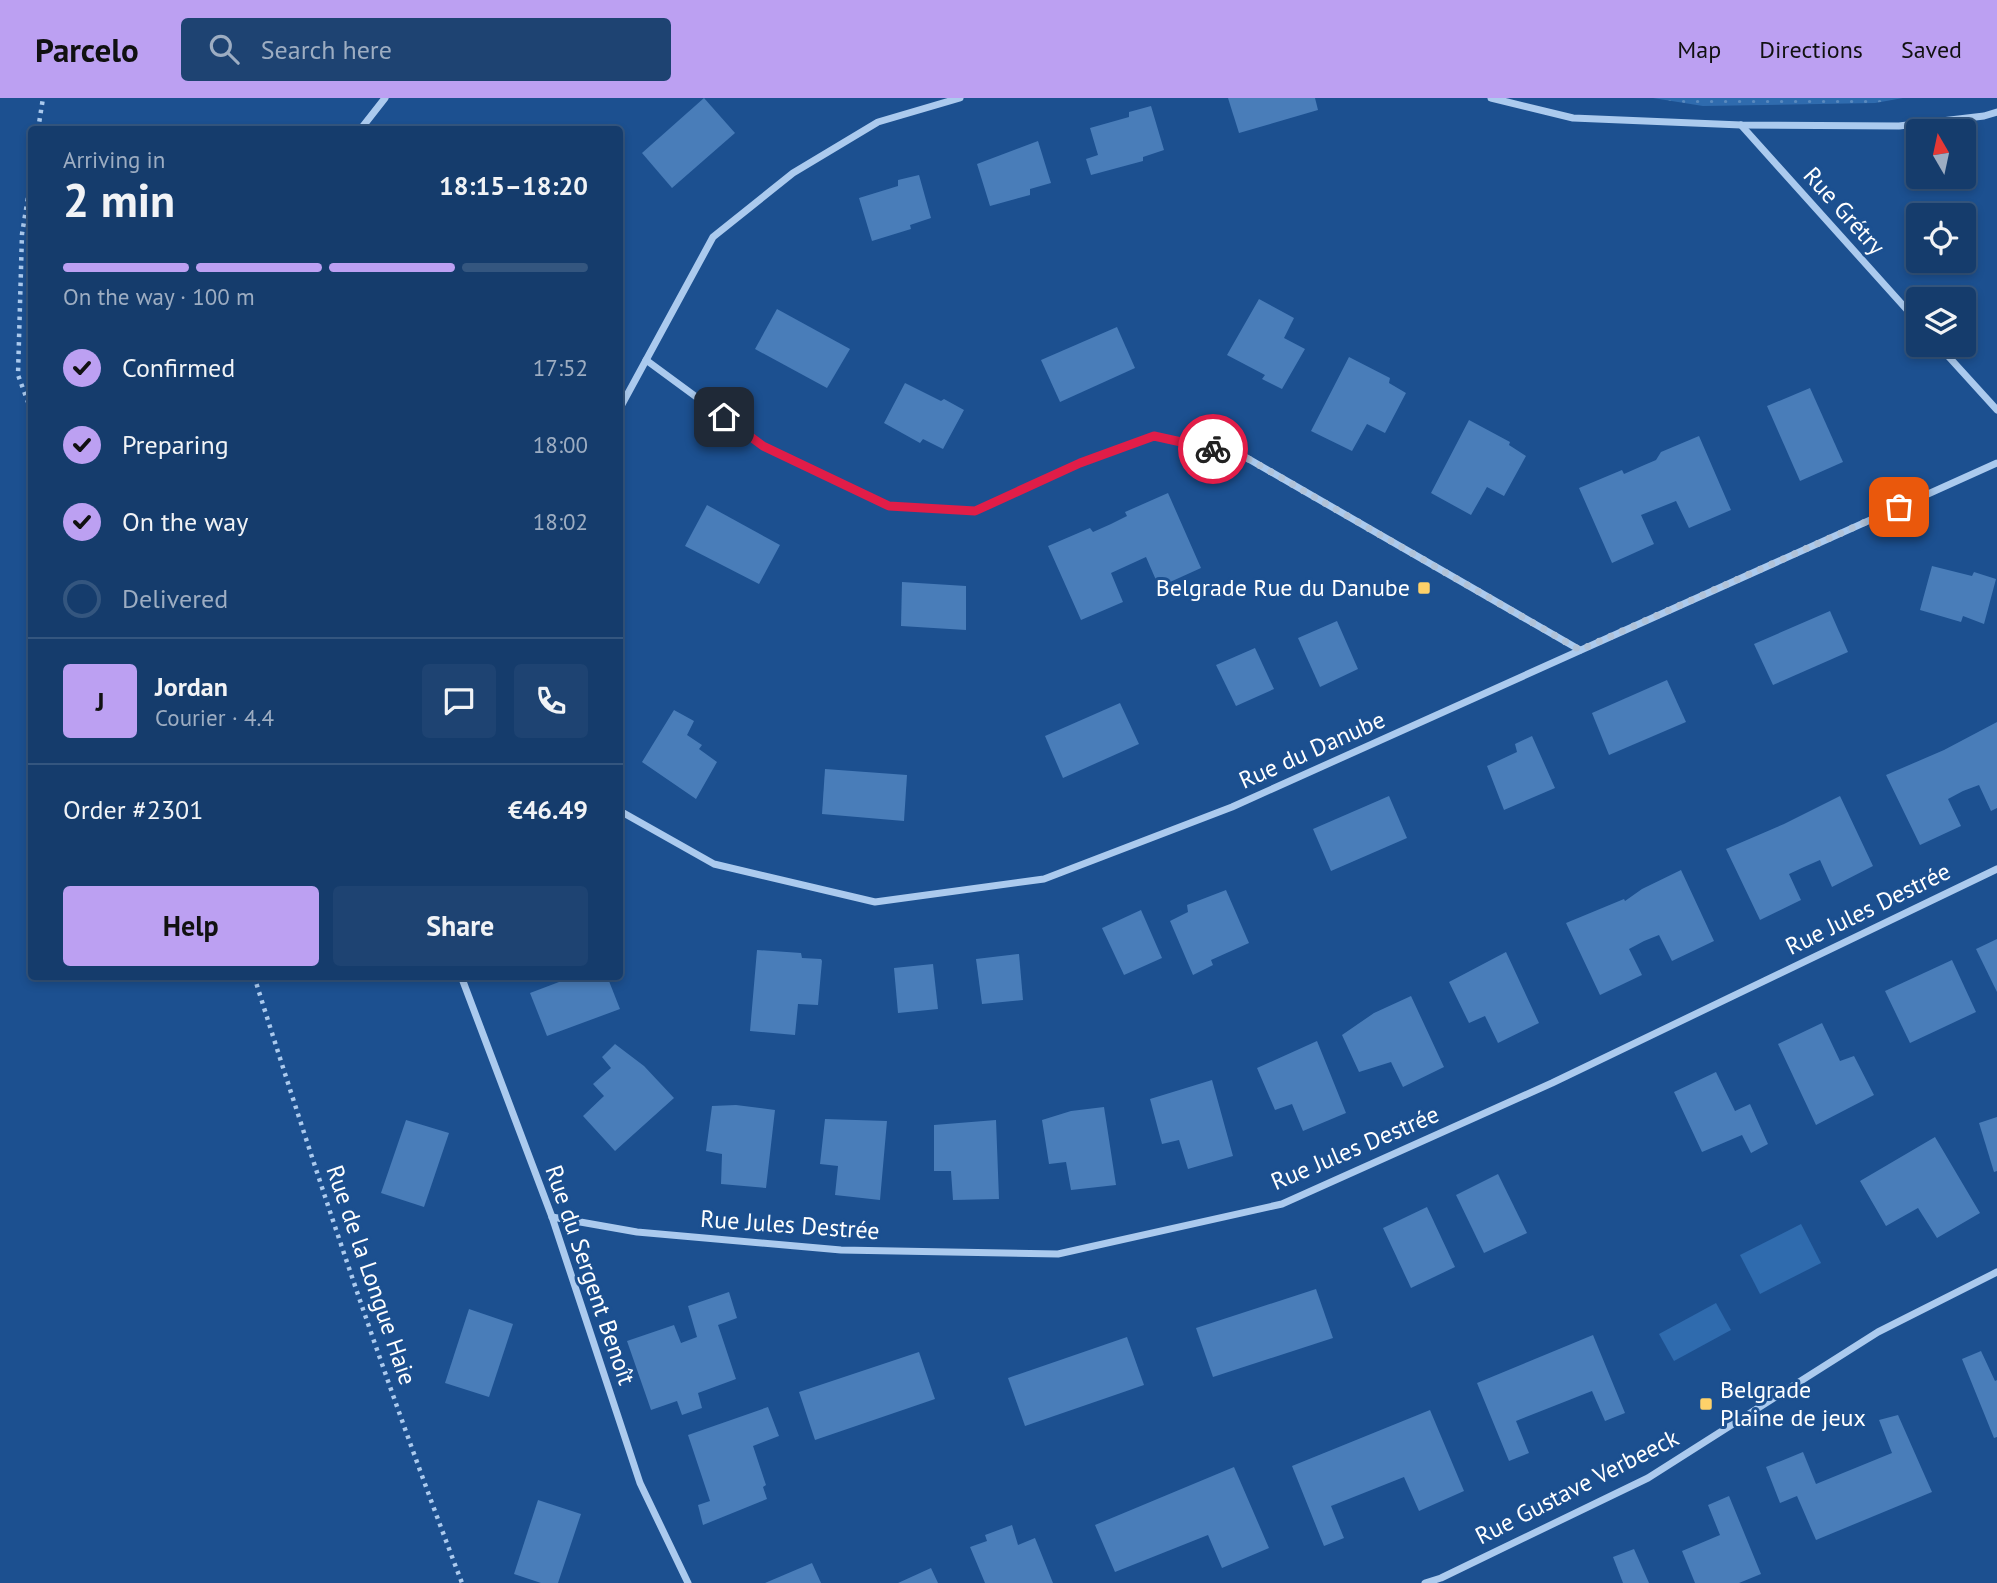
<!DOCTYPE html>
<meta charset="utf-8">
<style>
:root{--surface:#153c6c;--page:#1e4372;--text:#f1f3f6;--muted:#9dadc2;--line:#34567f;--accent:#bca0f2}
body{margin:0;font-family:"PT Sans",sans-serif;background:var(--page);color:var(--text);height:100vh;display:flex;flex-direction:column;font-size:26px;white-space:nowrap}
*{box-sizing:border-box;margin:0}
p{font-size:23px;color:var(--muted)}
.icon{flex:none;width:38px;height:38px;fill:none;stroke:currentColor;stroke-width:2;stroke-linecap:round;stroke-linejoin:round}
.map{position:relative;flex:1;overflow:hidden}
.panel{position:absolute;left:28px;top:28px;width:595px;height:854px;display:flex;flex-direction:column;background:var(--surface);border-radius:7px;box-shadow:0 4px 10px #0003,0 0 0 2px var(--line)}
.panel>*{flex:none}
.needle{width:46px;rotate:351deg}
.fabs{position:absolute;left:1906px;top:21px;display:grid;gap:14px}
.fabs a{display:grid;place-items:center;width:70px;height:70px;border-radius:7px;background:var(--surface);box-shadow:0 4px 10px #0003,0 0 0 2px var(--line);font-size:35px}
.pin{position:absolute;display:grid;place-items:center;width:60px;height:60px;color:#fff;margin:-30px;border-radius:14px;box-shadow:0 4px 10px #0006}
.courier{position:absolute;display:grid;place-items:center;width:70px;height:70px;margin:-35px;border:5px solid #e11d48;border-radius:50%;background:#fff;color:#222;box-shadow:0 2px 9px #0007}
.headline em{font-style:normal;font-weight:700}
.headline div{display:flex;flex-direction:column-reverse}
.headline{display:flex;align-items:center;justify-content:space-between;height:119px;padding:0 35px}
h1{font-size:46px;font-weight:700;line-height:52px}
.bar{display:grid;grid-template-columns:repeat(4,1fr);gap:10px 7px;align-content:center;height:84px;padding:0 35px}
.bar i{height:9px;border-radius:5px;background:var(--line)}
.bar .current{background:var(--accent)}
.bar p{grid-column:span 4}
.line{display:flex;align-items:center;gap:18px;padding:0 35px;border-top:2px solid var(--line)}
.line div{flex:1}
.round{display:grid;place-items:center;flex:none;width:74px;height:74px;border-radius:7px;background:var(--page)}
ol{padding:0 35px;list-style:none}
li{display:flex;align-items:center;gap:21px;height:77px}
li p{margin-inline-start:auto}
li .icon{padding:7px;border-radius:50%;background:var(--accent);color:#111;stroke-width:4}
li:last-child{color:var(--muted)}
li i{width:38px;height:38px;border:4px solid var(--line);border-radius:50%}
.cta{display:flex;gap:14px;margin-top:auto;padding:14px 35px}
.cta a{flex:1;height:80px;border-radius:7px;background:var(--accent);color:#111;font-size:28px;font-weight:700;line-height:80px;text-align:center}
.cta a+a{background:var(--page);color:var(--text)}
header{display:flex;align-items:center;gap:42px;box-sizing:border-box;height:98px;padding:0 35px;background:var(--accent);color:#111}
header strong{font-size:33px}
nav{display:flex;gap:38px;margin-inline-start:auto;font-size:24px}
.search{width:490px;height:63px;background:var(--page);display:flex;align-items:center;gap:18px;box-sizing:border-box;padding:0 24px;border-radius:7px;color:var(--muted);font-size:26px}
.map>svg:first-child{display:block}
.grass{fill:url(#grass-dots)}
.pitch{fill:#2f6bae}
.building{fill:#497db9}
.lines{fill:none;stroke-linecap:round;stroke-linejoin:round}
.path{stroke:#abcaee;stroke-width:4.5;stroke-dasharray:3.5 5;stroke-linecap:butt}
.minor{stroke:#abcaee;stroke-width:7}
.done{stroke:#b0c2d8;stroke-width:7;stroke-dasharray:0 12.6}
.route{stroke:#e11d48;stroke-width:9}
.poi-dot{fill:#fed169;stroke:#1c5090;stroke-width:2.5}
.labels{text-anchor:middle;stroke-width:6;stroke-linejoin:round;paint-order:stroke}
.street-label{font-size:24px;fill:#fff;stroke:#1c5090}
.poi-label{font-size:24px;fill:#fff;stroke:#1c5090;text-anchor:end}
</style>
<header>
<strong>Parcelo</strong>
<div class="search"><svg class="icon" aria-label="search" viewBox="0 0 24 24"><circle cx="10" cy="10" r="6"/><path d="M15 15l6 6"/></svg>Search here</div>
<nav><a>Map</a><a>Directions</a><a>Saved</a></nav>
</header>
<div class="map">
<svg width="1997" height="1485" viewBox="0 0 1997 1485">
<defs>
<pattern id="grass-dots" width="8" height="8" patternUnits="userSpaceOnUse" patternTransform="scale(1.75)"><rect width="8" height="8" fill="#2f6bae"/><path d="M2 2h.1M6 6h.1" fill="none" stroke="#5989be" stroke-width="1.8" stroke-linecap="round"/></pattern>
</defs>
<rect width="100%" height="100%" fill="#1c5090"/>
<!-- grass -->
<path class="grass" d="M1653,0H1903L1875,5L1703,8Z"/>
<!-- pitch -->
<g class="pitch">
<path d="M1801,1126L1821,1165L1760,1196L1740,1157Z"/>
<path d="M1716,1205L1731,1232L1674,1263L1659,1236Z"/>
</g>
<!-- building -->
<g class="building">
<path d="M704,0L735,35L672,90L642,55Z"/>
<path d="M1228,0H1315L1318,12L1239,35Z"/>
<path d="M1151,8L1164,52L1143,59V63L1091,77L1086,61L1098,57L1090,30L1129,19V14Z"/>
<path d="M1038,43L1051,85L1030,91V97L990,108L977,66Z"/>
<path d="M919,77L931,120L910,127L911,131L872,143L859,100L898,88V82Z"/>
<path d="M1259,201L1294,220L1284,240L1305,251L1282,291L1262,281L1265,277L1227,257Z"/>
<path d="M777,211L850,251L827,290L755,251Z"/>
<path d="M1117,229L1135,270L1060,304L1041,262Z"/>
<path d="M1349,259L1390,280L1389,285L1406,295L1385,335L1367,326L1352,353L1311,333Z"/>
<path d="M905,285L941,303L944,301L964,312L943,351L923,341L920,345L884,325Z"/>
<path d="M1810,290L1843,364L1800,383L1767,308Z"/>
<path d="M1469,322L1510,344L1509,347L1526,358L1504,398L1487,389L1471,417L1431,395Z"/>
<path d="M1699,338L1731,412L1689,430L1676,403L1641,417L1654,446L1612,465L1579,390L1622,372L1624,376L1642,368L1656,362L1661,354Z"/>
<path d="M1168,395L1201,470L1159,489L1146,459L1111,475L1123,504L1081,522L1048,448L1090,430L1093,434L1111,426L1127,418L1125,414Z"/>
<path d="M707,407L780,447L759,486L685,448Z"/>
<path d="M1932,468L1972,478L1974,474L1996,481L1984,526L1963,518L1961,524L1920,512Z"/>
<path d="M902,484L966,488V532L901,528Z"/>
<path d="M1830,513L1848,554L1773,587L1754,546Z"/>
<path d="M1337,523L1358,571L1320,589L1298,540Z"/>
<path d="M1255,550L1274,591L1236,608L1216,567Z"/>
<path d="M1667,582L1686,624L1609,657L1592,615Z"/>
<path d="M1120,605L1139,646L1063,680L1045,638Z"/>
<path d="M674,612L694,623L687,637L702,647L699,651L717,664L696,701L642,664Z"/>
<path d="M1997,624V710L1991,713L1979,687L1963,693L1948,701L1961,728L1920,747L1886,677L1944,652Z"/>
<path d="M1532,638L1555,690L1504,712L1487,668L1517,654L1515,646Z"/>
<path d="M825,671L907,677L904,723L822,716Z"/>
<path d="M1389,698L1407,740L1331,773L1313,731Z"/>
<path d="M1840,698L1873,768L1832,789L1820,762L1804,769L1789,776L1801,802L1760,822L1726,751L1784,726Z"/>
<path d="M1681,772L1714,843L1672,863L1659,837L1644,843L1629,851L1642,877L1600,897L1566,825L1624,801L1625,803L1642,791Z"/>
<path d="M1226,792L1249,845L1211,862L1213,867L1193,877L1170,823L1188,814L1187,807Z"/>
<path d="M1141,812L1162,860L1124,877L1102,830Z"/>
<path d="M1997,841V894L1976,851Z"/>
<path d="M757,852L801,855L802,860L821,861L822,863L818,907L798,906L795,937L750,933Z"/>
<path d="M1506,854L1539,925L1498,945L1485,918L1469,925L1449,884Z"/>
<path d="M1019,856L1023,902L982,906L976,861Z"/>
<path d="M1952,862L1976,914L1910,945L1885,893Z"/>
<path d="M933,866L938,911L898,915L894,870Z"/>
<path d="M557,878H607L620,911L547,938L530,895L559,884Z"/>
<path d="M1411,898L1444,969L1403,989L1391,964L1359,974L1342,937L1374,915Z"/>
<path d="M1822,925L1840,963L1854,958L1874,997L1816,1027L1778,946Z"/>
<path d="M1317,943L1346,1015L1303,1033L1292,1006L1275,1012L1257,970Z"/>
<path d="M615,946L644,968L674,1000L615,1053L583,1018L604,998L593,986L611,970L602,959Z"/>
<path d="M1716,974L1735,1013L1750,1006L1768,1046L1751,1055L1742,1037L1702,1054L1674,994Z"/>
<path d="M1212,982L1233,1058L1188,1071L1179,1042L1162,1046L1150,1001Z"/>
<path d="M736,1007L775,1012L766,1090L721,1086L722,1056L706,1053L712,1008Z"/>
<path d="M1104,1009L1116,1087L1071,1092L1066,1064L1049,1066L1042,1022L1071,1013Z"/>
<path d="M1997,1019V1073L1994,1074L1979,1025Z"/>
<path d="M825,1021L887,1023L880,1102L835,1097L838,1068L820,1066Z"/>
<path d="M406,1022L449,1035L424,1109L381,1095Z"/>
<path d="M996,1022L999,1101L953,1102L951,1073H934V1027Z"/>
<path d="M1935,1039L1980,1115L1937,1140L1918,1110L1886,1128L1860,1083Z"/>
<path d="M1498,1076L1527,1135L1484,1155L1456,1097Z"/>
<path d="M1427,1109L1455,1169L1411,1190L1383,1130Z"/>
<path d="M1316,1191L1333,1240L1213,1279L1196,1230Z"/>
<path d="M729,1194L737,1220L718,1227L736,1281L698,1295L702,1310L682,1317L677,1303L651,1312L627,1243L674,1227L681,1245L697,1239L688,1208Z"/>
<path d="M469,1211L513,1226L489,1299L445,1285Z"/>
<path d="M1593,1237L1625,1315L1605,1323L1592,1293L1516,1323L1529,1355L1509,1363L1477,1285Z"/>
<path d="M1127,1239L1144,1287L1025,1328L1008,1280Z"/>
<path d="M1981,1253L1995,1283L1997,1282V1339L1994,1340L1962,1261Z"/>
<path d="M919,1254L935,1301L815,1342L799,1294Z"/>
<path d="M768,1309L779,1338L753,1348L766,1387L763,1389L767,1401L703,1427L698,1407L710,1403L688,1337Z"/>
<path d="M1430,1312L1464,1393L1419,1413L1404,1379L1331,1408L1344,1440L1324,1448L1292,1368Z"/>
<path d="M1898,1317L1932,1394L1816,1442L1797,1398L1780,1405L1766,1369L1803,1354L1816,1386L1892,1355L1879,1322Z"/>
<path d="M1234,1369L1269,1450L1222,1470L1208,1437L1115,1474L1095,1427Z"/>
<path d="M1729,1398L1761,1476L1739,1485H1695L1682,1453L1720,1437L1708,1407Z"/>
<path d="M538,1402L581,1416L558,1485H541L514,1476Z"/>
<path d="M1012,1427L1018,1447L1035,1440L1053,1485H985L970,1449L987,1443L985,1437Z"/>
<path d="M1634,1451L1649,1485H1623L1613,1459Z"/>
<path d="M812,1465L821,1485H765Z"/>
<path d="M931,1470L938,1485H898Z"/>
</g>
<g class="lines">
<!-- path -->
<g class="path">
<path d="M38,32L43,0"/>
<path d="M32,75L22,136L18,277L32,315"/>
<path d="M254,878C318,1082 386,1286 462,1485"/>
</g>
<!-- minor -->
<g class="minor">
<path d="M1491,0L1573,20L1741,27L1899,28L1984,18L1997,14"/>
<path d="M1741,27L1918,224"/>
<path d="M360,32L385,0"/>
<path d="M1938,247L1997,312"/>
<path d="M646,262L763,348L889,408L975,413L1080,365L1154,338L1240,356L1580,552"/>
<path d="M620,310L713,139L793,75L878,24L960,0"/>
<path d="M620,713L714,766L875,804L1044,781L1232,709L1997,365"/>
<path d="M461,878L552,1119L640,1385L688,1485"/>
<path d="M552,1119L637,1134L841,1152L1058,1156L1282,1106L1552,985L1997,771"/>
<path d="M1425,1485L1441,1480L1648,1380L1878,1234L1997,1174"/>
</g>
</g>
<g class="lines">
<!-- done -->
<path class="done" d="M1213,351L1240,356L1580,552L1899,409"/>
<!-- route -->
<path class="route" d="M724,319L763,348L889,408L975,413L1080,365L1154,338L1213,351"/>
</g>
<!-- markers -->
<g class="poi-dot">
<rect x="1417" y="483" width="14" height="14" rx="3.5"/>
<rect x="1699" y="1299" width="14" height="14" rx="3.5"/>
</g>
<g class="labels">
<!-- street labels -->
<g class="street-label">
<text transform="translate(1844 113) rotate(48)" y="8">Rue Grétry</text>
<text transform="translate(1312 652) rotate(-24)" y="8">Rue du Danube</text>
<text transform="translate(1868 811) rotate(-26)" y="8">Rue Jules Destrée</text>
<text transform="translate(1355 1050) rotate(-23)" y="8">Rue Jules Destrée</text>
<text transform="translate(790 1127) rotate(4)" y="8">Rue Jules Destrée</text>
<text transform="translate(371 1177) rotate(71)" y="8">Rue de la Longue Haie</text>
<text transform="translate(590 1177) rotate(71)" y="8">Rue du Sergent Benoît</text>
<text transform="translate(1577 1389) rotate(-27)" y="8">Rue Gustave Verbeeck</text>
</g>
<!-- poi labels -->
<g class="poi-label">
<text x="1410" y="498">Belgrade Rue du Danube</text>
<text x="1720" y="1300" text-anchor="start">Belgrade<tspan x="1720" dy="28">Plaine de jeux</tspan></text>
</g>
</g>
</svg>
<div class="fabs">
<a><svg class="needle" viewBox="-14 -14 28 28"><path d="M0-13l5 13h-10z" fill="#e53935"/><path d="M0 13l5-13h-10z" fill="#9dadc2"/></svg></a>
<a><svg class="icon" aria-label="locate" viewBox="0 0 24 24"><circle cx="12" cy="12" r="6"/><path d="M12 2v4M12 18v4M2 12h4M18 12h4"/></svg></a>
<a><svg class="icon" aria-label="layers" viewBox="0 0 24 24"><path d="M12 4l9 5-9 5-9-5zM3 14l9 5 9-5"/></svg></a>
</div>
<div class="pin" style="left:1899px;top:409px;background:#ea580c"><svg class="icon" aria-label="bag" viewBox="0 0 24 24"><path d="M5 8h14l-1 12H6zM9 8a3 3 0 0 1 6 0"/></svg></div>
<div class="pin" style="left:724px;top:319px;background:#1f2937"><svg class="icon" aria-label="home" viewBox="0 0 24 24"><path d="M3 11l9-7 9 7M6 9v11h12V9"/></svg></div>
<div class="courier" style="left:1213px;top:351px"><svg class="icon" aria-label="bike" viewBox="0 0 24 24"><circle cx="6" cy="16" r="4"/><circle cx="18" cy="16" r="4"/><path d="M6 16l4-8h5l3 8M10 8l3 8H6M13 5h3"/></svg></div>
<section class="panel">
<div class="headline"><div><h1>2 min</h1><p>Arriving in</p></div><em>18:15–18:20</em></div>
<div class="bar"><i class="current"></i><i class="current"></i><i class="current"></i><i></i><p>On the way · 100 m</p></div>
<ol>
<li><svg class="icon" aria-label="check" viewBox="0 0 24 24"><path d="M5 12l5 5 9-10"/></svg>Confirmed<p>17:52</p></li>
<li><svg class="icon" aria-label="check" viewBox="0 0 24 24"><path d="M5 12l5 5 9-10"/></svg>Preparing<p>18:00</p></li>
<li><svg class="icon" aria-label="check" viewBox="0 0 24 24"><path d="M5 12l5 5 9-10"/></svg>On the way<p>18:02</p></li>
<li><i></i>Delivered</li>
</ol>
<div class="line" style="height:126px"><b class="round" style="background:var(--accent);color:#111">J</b><div><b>Jordan</b><p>Courier · 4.4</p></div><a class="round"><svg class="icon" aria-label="chat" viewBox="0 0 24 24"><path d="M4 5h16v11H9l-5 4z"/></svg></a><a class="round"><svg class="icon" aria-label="phone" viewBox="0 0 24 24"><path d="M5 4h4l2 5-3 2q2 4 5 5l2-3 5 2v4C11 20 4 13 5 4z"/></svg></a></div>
<div class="line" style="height:91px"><div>Order #2301</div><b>€46.49</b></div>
<div class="cta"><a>Help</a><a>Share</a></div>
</section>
</div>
